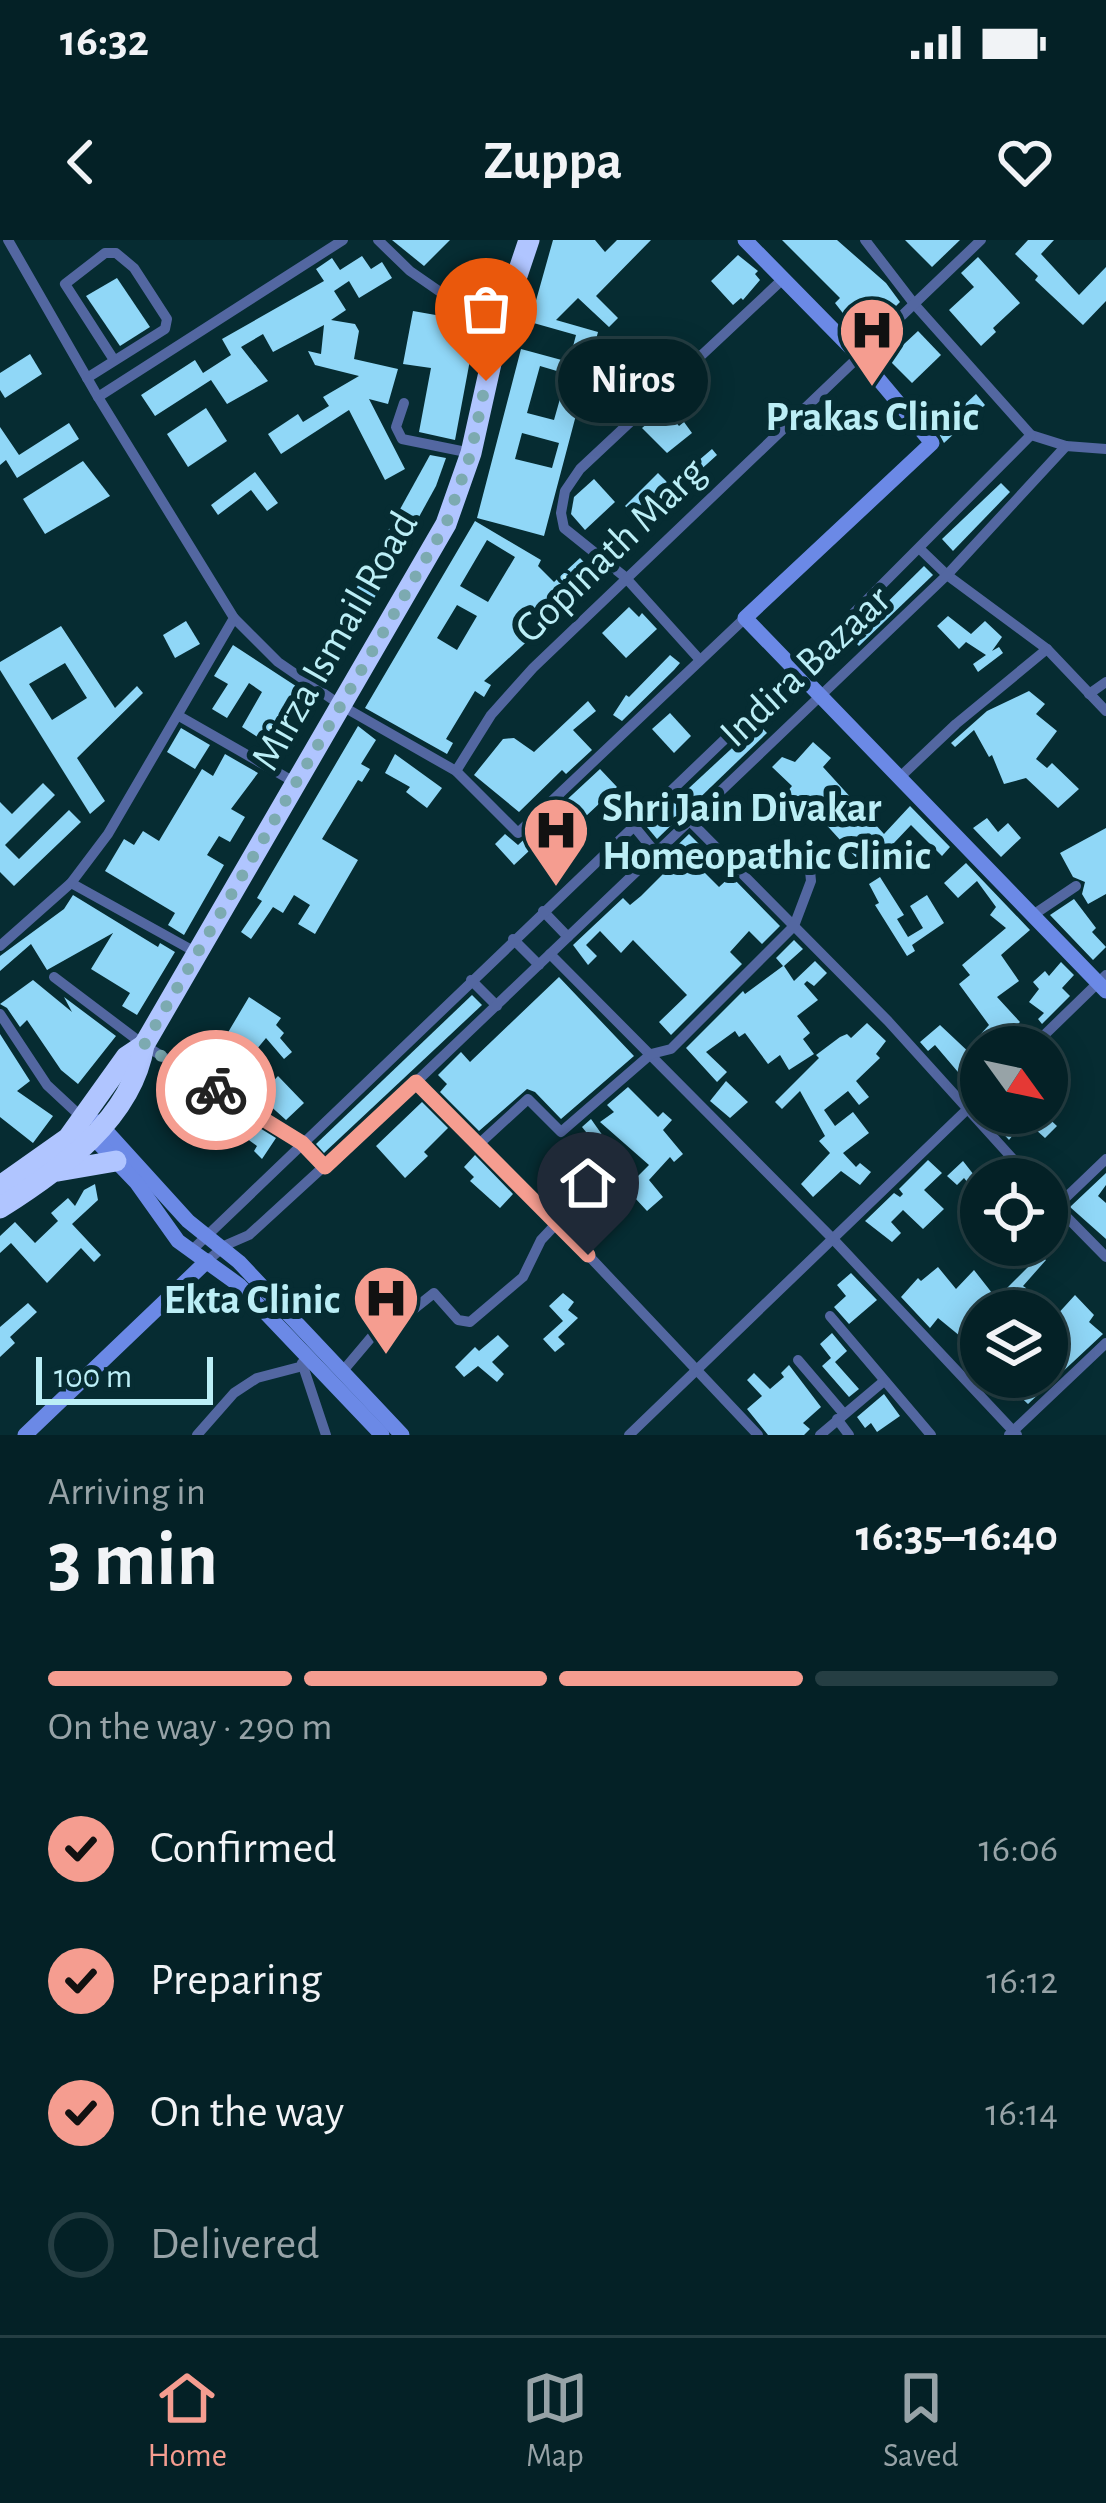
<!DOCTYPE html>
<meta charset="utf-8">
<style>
:root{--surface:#042126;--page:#0d292e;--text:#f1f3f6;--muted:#97a3a7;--line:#253e43;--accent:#f59d90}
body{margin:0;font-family:"Alegreya Sans",sans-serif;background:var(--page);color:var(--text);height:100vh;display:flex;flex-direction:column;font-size:45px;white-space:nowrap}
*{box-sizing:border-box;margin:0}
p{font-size:39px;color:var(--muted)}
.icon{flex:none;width:66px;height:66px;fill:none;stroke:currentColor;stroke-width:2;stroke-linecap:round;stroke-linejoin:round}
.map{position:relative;height:1195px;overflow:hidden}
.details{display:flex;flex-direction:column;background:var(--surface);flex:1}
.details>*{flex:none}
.needle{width:78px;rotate:123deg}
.tools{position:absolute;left:960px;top:786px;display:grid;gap:24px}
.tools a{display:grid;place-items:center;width:108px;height:108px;border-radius:50%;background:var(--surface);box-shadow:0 6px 30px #0003,0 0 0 3px var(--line);font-size:60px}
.scale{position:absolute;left:36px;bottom:30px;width:177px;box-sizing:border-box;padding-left:12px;border:6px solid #bbeef6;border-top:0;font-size:33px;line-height:42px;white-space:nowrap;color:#bbeef6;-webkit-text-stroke:9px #062c32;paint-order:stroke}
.pin{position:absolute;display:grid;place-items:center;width:102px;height:102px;color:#fff;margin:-123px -51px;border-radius:50% 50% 50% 0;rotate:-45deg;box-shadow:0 0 12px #0007}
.pin .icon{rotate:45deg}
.courier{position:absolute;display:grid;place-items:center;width:120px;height:120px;margin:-60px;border:9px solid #f59d90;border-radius:50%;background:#fff;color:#222;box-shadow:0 3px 15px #0007}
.bubble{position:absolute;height:84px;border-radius:42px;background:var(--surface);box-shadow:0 6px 30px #0003,0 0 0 3px var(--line);font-size:39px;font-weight:700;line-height:84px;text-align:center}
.head em{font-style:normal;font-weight:700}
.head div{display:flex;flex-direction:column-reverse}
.head{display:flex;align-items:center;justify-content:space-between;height:204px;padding:0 48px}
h1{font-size:78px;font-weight:700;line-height:90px}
.bar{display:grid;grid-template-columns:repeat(4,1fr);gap:18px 12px;align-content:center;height:144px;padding:0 48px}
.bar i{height:15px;border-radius:9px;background:var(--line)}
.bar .selected{background:var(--accent)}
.bar p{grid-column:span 4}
ol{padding:0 48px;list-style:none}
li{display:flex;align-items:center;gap:36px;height:132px}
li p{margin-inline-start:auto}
li .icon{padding:12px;border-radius:50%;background:var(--accent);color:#111;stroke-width:4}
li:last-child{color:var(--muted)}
li i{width:66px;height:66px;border:6px solid var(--line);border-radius:50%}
.status{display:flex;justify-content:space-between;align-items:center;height:84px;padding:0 60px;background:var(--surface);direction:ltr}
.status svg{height:33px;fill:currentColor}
header{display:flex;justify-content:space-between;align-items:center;height:156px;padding:0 48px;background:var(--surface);font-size:54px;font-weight:700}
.tabs{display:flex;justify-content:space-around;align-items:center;height:168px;border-top:3px solid var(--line);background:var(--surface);font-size:33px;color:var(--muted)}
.tabs a{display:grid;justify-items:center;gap:6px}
.tabs .selected{color:var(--accent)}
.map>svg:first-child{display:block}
.building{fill:#90d7f7;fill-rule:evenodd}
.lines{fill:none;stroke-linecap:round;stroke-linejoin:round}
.street{stroke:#5367a1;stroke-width:10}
.secondary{stroke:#6b89e6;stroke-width:15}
.highway{stroke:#b0c5ff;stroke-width:21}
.done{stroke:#7caab1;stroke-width:12;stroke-dasharray:0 21.6}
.route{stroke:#f59d90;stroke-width:15}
.labels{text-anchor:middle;stroke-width:12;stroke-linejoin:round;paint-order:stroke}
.poi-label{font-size:42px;font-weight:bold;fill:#bbeef6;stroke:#062c32}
.street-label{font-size:42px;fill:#bbeef6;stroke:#062c32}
</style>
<div class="status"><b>16:32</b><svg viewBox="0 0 49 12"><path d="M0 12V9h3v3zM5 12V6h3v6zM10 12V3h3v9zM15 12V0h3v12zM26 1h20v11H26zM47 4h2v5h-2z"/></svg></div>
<header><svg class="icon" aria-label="back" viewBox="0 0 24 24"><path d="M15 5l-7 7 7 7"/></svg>Zuppa<svg class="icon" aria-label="heart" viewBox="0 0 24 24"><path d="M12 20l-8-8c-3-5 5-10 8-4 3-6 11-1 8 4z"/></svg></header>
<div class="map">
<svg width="1106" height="1195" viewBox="0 0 1106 1195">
<rect width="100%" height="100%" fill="#062c32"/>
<!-- building -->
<g class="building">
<path d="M392,0H450L424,26Z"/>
<path d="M553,0H595L605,12L617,0H651L596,56L618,78L609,87L578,58L556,80L598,92L544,296L477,278L521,109L569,122L576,95L530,82ZM540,126L567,134L554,180L527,173ZM522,193L559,203L552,228L515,219Z"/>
<path d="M782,0H837L886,43L900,62L863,99L835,63L840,58Z"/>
<path d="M905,0H960L932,27Z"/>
<path d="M1028,0H1054L1041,14L1079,55L1106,27V61L1083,85L1035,40L1038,36L1015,14Z"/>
<path d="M738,15L758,31L755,34L760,40L743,60L741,58L733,65L711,41Z"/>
<path d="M362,16L371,29L382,22L392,38L359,58L349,41L334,51L346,70L331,80L355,84L359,91L354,119L398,129L388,164L369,159L405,229L385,240L349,170L281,214L268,194L298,174L303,182L329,166L323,157L359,136L315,125L308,111L321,114L324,85L273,112L263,94L241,107L268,141L227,164L211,140L155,176L141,155L195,120L203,133L231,115L222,99L324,41L316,29L332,18L340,30Z"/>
<path d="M978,17L1020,63L993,88L996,92L981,106L949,70L974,47L961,33Z"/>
<path d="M117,38L150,87L120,106L86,56Z"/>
<path d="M413,71L464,80L476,88L455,200L419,192L431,128L403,124Z"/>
<path d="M918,91L941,115L912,143L888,119Z"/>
<path d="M30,114L42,134L5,158L0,150V133Z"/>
<path d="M976,154L985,165L944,203L937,190Z"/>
<path d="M206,168L227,201L188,227L167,194Z"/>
<path d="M665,169L679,186L684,182L692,193L667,213L642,188Z"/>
<path d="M69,183L79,199L17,238L6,220L0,225V187L19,215Z"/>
<path d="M712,209L717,215L676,252L680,256L647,286L625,266L658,233L670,245Z"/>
<path d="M430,215L446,218L436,246L327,444L310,432Z"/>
<path d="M83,221L110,256L45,294L23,259Z"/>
<path d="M255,232L278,263L267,271L251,250L218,275L211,265Z"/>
<path d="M594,239L615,262L585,290L571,274L574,257Z"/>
<path d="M1001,243L1010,252L953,311L942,299Z"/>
<path d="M475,281L541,320L538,326L554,342L580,318L596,335L580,350L576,346L556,365L542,362L522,381L535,394L484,441L491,445L484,457L475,451L446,499L453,503L447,514L365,468ZM487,300L515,317L488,362L460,346ZM457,365L477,376L457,410L437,398Z"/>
<path d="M924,326L933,335L859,406L851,398Z"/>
<path d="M629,367L639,377L642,373L657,389L626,418L602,393Z"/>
<path d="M948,376L971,394L985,381L1002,397L992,411L999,407L1003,413L978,432L973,424L986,415L966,402L959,409L937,386Z"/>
<path d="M186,381L200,404L175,418L163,395Z"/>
<path d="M61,386L115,468L137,446L143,453L77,518L105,561L90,574L0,430V422ZM65,423L87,458L52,480L29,444Z"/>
<path d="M233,405L305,452L273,507L242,487L262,452L249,443L227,478L212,469L228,444L214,436Z"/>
<path d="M670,415L680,423L674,430L622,481L613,475L626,455L629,457Z"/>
<path d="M1029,451L1045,464L1036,474L1057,491L1036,519L1047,528L1052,523L1079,549L1058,568L1026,538L1004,544L992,515L989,517L974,490L955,507L951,503L987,471Z"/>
<path d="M588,461L596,471L573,490L592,510L566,534L562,530L519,572L474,535L503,499L514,498L534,512Z"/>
<path d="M670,473L691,496L674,513L652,489Z"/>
<path d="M758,484L767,493L657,599L647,587Z"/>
<path d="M358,486L376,500L361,524L370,529L362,542L358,540L322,599L358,620L315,694L298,684L310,665L294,655L283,673L273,667L251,699L241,692L262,661L257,658Z"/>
<path d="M181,488L210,505L195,529L167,512Z"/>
<path d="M813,502L831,518L823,527L884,594L910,566L950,607L942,616L911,585L893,604L914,627L902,633L891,616L871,634L802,558L787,578L775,566L792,546L772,527L782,517L795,522Z"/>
<path d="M225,514L258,533L231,569L245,577L230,602L219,596L207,615L224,625L184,695L168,685L175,673L105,631L124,599L134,605L143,591L159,601L202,529L213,536Z"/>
<path d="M395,514L442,548L427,568L406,552L410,547L385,533Z"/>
<path d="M600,529L617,547L538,621L529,611L514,625L495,604L505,594L518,605Z"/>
<path d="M43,543L55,555L5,605L19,619L69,570L81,582L14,646L0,632V562L12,574Z"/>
<path d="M987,578L998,592L1008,583L1021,598L1001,617L973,588Z"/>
<path d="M1106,588V654L1088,664L1082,654L1085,642L1073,637L1060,613Z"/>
<path d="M689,594L714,619L703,631L719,647L731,636L780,686L762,704L749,691L730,712L742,724L671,795L659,782L687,755L633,700L621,713L600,691L586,705L597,716L588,725L573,705L623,658L630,665L641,656L665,632L658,624Z"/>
<path d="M966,623L1030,690L1001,715L1019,741L997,757L1020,782L1016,786L1027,798L1022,807H1009L998,796L989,806L979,796L989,785L959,744L970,735L962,725L1006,688L990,675L996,667L977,641L958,658L944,643Z"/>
<path d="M880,637L904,675L897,679L908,697L923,688L910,666L927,655L944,683L912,705L915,711L907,716L875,665L879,663L869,644Z"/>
<path d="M73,655L158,707L160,703L175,712L137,775L122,766L130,753L91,729L113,693L47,730L31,704L0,731V716L64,669Z"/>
<path d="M1074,659L1096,688L1092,692L1106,707L1093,720L1050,675Z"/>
<path d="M794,700L803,709L784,726L794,741L815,721L827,733L814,746L807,741L804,744L818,760L797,776L810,793L803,799L814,814L789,830L780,815L768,824L745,793L739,797L735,791L706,812L727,832L717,842L686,808L743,751L745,754L783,726L776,718Z"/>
<path d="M1061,722L1074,735L1062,748L1070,756L1042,784L1038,779L1044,773L1029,762L1039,749L1033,742L1045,731L1049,736Z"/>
<path d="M559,737L634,816L561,879L535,852L527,849L479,891L440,852L447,844L438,835L461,812L470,822Z"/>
<path d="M33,740L72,772L64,757L116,796L78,844L61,830L27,780L20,787L7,768L0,764Z"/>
<path d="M472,755L482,765L324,913L316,904Z"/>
<path d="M249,757L281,778L276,785L284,793L280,798L292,812L284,819L266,798L242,827L217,811Z"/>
<path d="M867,783L886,801L876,814L880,818L856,841L869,857L859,865L848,851L824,870L835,886L853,872L869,893L843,913L856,927L860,923L871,932L860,945L841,931L813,957L801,944L830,913L819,901L825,896L800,851L782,869L775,862L819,818L816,815L840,797L847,794L851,798Z"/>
<path d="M940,785L974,817L964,825L976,837L969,845L935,805L928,811L920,802Z"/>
<path d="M0,794L30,841L17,851L53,876L33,903L0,877Z"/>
<path d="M244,833L266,849L278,836L304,863L286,880L257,854L252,860L238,852Z"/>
<path d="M726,841L748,862L730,878L710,861Z"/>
<path d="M188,844L276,898L262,919L254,911L257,906L239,893L243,887L184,851Z"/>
<path d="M628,847L658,877L663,872L672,880L663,890L683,914L674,922L670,917L649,940L663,957L647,971L635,958L627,964L608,939L594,961L606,969L598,976L593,970L580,993L541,954L548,948L539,935L559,921L575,944L579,941L582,944L607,918L582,887L591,879L634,940L649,925L600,882L614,872L607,865Z"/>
<path d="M422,862L448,888L424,912L428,916L405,938L376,906Z"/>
<path d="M1013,873H1043L1057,886L1045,898L1025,880L1009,900L1000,890Z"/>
<path d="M475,915L513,954L500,968L470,941L474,937L464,927Z"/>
<path d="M928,920L942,933L924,950L944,969L923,989L903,970L891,982L901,993L892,1002L865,981L894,953L900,957L903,954L899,949Z"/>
<path d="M963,921L981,944V984L975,989L959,970L978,955L964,938L957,945L947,936Z"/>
<path d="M1106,933V945L1098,956L1106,963V999L1070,967Z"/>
<path d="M95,944L98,960L72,984L101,1015L94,1022L81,1008L47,1043L11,1003L0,1013V996L15,982L35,1003L58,981L51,973L68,958L75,966L84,950Z"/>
<path d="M1011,1005H1029L1046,1020L1023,1046L1026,1048L1016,1065L1012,1061L999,1070L993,1062L1032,1023Z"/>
<path d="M938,1027L956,1049L974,1030L996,1058L966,1084L981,1098L977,1110L938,1078L930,1088L901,1057L918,1038L921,1041Z"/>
<path d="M851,1033L877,1060L849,1084L834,1067L846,1056L837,1045Z"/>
<path d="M563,1053L574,1062L568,1070L578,1078L558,1097L565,1104L555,1112L543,1099L563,1081L549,1066Z"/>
<path d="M1075,1055L1094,1075L1089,1082L1103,1094L1028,1164L1013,1150L1006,1159L979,1137H1016L1022,1143L1027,1137H1047V1109L1054,1113L1066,1099L1047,1082V1068L1055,1077Z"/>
<path d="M28,1063L37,1072L10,1097L15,1103L0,1117V1087Z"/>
<path d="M832,1093L847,1111L835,1122L859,1149L849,1157L822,1126L831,1118L820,1104Z"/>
<path d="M498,1095L509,1106L492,1122L504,1134L497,1142L478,1126L464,1137L455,1127L475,1107L479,1111Z"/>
<path d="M789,1125L821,1167L803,1183L810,1189L804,1195H768L747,1169L762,1156L747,1140L754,1133L770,1149L784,1137L781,1133Z"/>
<path d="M884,1154L900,1176L877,1192L871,1183L865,1188L857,1177Z"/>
</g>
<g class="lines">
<!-- street -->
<g class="street">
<path d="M378,0L410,31L498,92"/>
<path d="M865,0L915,65L1031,195L1066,206L1106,209"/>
<path d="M87,138L165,89L167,79L134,28L116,13H105L65,44L114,120"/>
<path d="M98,157L343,0"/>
<path d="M404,163L396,187L402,199L471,213"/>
<path d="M920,309L947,335L1047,409L1106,471"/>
<path d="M234,378L278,422L342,466L456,531L518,593L745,378"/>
<path d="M700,420L625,337L564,288L561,273L565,251L580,229L784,38"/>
<path d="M1089,454L1106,442"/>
<path d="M179,476L296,543"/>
<path d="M456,531L491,475L533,428L981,0"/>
<path d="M900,537L956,484L1047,409"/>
<path d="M689,580L888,781L1031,939"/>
<path d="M633,585L655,612"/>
<path d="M71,643L199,714"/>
<path d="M543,671L568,697"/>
<path d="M1033,675L1076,646"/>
<path d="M513,699L539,725"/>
<path d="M0,706L71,643L108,594L234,378L98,157L8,0"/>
<path d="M550,714L833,999L1017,1195"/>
<path d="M54,737L144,805L302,903L324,927"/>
<path d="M471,740L497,766"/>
<path d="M0,774L47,845L76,872L79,881"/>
<path d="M1032,807L1106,735"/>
<path d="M416,842L588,1015L758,1195"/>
<path d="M479,904L528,859L561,892L651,814L671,809L794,686L811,641L808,610"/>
<path d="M1047,957L1106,1017"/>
<path d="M1056,967L1106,919"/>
<path d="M190,1012L796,431L1031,195"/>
<path d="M207,1021L226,1005L249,995L416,842L947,335L1066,206"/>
<path d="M830,1076L931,1195"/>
<path d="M385,1081L400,1080L434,1053L458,1080L470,1082L523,1037L541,1000L557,983"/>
<path d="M798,1120L844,1174"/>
<path d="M302,1123L326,1195"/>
<path d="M342,1132L385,1081L394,1056L377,1033"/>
<path d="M837,1179L849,1195"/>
<path d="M197,1195L234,1153L257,1138L303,1126"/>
<path d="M629,1195L981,856"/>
<path d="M820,1195L884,1141"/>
<path d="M1009,1195L1106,1103"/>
</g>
<!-- secondary -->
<g class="secondary">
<path d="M745,0L859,116L932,203L745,378L1106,751"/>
<path d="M98,882L188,981L239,1022L402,1195"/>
<path d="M89,893L136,942L178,1001L239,1045L382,1195"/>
<path d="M25,1195L207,1021"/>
</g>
<!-- highway -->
<g class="highway">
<path d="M58,931L116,921"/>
<path d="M0,946L68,898L126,817L144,805"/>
<path d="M0,968C60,930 132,879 144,805L446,284L471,213L498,92L529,0"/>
</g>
</g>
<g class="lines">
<!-- done -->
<path class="done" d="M216,850L144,805L446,284L471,213L486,141"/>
<!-- route -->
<path class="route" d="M216,850L302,903L325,927L416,842L588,1015"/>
</g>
<!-- icons -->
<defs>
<symbol id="hospital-pin" viewBox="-11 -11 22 30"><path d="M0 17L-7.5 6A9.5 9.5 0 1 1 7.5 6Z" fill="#f59d90" stroke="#062c32"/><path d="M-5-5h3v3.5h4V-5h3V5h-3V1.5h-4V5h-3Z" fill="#111"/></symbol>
</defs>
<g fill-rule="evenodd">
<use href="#hospital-pin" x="834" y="52" width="76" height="104"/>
<use href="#hospital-pin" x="518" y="552" width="76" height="104"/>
<use href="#hospital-pin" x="348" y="1020" width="76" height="104"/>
</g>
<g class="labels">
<!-- poi labels -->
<g class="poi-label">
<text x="872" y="190">Prakas Clinic</text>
<text x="602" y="581" text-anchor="start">Shri Jain Divakar<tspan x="602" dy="48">Homeopathic Clinic</tspan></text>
<text x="340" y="1073" text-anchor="end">Ekta Clinic</text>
</g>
<!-- street labels -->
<g class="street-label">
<text transform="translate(609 309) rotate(-44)" y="15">Gopinath Marg</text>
<text transform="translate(333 400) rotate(-60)" y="15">Mirza Ismail Road</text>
<text transform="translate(804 425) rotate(-43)" y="15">Indira Bazaar</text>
</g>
</g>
</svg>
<div class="tools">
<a><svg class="needle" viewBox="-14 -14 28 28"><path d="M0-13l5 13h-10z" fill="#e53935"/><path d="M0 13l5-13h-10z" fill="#97a3a7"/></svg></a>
<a><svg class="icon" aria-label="locate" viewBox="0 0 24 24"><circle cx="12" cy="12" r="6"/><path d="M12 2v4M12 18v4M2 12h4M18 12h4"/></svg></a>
<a><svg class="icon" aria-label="layers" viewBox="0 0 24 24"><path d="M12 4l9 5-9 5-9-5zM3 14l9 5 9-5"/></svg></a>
</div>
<div class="scale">100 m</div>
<div class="pin" style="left:486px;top:141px;background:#ea580c"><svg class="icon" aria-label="bag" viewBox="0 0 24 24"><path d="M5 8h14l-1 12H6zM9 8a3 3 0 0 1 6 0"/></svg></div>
<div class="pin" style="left:588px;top:1015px;background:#1f2937"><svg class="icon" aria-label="home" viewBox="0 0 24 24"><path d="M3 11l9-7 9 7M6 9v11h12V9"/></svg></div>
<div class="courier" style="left:216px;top:850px"><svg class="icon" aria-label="bike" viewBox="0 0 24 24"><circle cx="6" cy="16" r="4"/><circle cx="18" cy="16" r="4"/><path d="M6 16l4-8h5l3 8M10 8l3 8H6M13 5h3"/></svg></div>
<div class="bubble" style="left:558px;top:99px;width:150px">Niros</div>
</div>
<section class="details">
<div class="head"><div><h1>3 min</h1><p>Arriving in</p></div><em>16:35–16:40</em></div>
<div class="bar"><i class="selected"></i><i class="selected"></i><i class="selected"></i><i></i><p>On the way · 290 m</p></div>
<ol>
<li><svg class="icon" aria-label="check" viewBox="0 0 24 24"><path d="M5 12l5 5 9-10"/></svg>Confirmed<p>16:06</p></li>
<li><svg class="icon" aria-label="check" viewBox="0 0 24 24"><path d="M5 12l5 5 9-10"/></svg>Preparing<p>16:12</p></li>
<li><svg class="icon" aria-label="check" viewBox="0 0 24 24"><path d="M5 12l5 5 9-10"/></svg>On the way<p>16:14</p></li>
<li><i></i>Delivered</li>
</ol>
</section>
<nav class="tabs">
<a class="selected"><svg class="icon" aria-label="home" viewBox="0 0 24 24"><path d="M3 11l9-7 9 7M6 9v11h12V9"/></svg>Home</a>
<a><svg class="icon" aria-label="map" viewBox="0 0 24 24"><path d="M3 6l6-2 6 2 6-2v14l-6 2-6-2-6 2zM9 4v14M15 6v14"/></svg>Map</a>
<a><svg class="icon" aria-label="saved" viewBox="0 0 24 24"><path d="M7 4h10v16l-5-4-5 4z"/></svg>Saved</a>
</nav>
